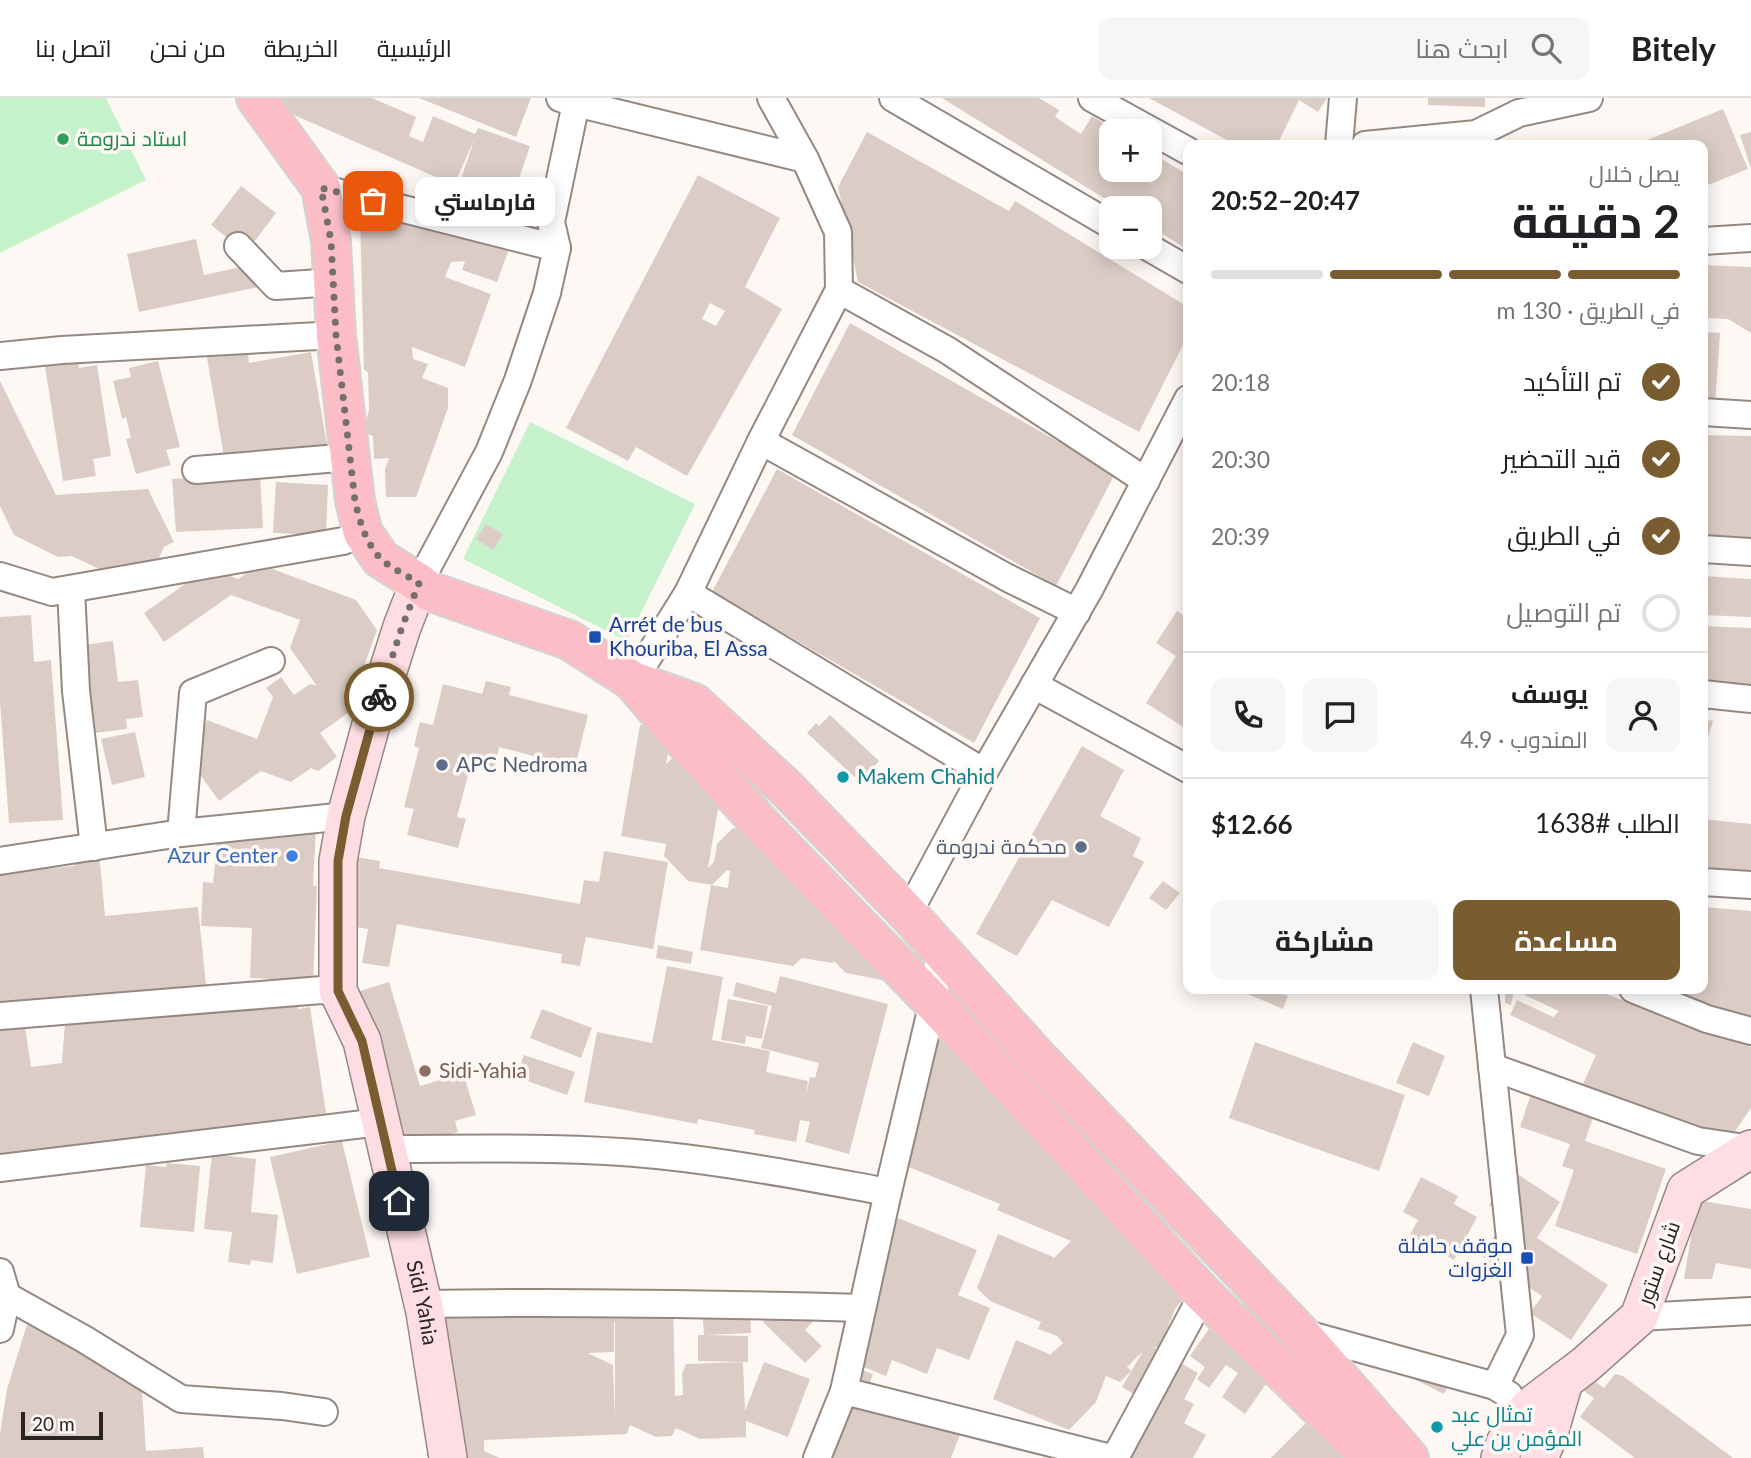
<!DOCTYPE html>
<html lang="ar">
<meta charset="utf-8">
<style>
:root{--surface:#fff;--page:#f6f6f6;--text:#202124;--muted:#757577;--line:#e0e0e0;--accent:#795c30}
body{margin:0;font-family:Lato,Cairo,sans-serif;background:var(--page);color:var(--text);direction:rtl;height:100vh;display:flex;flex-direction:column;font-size:26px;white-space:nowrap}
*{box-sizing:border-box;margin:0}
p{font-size:23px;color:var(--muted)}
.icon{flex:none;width:38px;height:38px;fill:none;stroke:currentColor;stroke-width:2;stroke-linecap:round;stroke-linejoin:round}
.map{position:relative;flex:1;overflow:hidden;direction:ltr}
.side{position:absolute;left:1183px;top:42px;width:525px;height:854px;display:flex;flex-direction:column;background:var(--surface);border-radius:14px;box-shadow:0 4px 18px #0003;direction:rtl}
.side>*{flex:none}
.controls{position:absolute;left:1099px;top:21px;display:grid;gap:14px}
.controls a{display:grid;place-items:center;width:63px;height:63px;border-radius:14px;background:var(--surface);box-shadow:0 4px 18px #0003;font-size:35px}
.scale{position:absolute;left:21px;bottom:18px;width:82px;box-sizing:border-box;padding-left:7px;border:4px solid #2a2522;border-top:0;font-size:19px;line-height:24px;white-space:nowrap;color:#2a2522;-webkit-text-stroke:5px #fef8f5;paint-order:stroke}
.pin{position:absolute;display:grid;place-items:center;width:60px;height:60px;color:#fff;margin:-30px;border-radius:14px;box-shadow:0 4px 10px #0006}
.courier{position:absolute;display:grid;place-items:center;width:70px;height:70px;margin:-35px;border:5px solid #795c30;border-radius:50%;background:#fff;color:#222;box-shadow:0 2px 9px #0007}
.bubble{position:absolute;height:49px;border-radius:14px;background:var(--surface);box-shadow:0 4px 18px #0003;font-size:23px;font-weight:700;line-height:49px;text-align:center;direction:rtl}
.overview em{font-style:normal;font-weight:700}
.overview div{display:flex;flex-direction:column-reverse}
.overview{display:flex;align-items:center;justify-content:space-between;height:119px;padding:0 28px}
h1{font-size:46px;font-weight:700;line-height:52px}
.bar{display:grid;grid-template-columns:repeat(4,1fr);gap:10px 7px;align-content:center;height:84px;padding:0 28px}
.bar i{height:9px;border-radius:5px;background:var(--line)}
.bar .active{background:var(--accent)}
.bar p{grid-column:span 4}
.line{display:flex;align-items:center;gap:18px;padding:0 28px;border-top:2px solid var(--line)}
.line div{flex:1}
.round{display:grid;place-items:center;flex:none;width:74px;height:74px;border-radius:14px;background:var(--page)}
ol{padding:0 28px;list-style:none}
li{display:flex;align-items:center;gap:21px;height:77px}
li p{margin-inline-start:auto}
li .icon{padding:7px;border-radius:50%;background:var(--accent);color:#fff;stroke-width:4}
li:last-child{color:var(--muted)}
li i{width:38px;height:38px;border:4px solid var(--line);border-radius:50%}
.cta{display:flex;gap:14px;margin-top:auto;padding:14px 28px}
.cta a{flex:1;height:80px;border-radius:14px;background:var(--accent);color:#fff;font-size:28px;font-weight:700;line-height:80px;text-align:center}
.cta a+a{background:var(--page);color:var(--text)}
header{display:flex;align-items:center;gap:42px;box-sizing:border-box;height:98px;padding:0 35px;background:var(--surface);border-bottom:2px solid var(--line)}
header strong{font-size:33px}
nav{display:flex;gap:38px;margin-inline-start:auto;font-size:24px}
.search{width:490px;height:63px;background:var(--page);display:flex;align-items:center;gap:18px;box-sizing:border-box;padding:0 24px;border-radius:14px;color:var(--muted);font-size:26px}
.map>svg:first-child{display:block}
.green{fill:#c6f2cb}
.building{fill:#dbcdc6;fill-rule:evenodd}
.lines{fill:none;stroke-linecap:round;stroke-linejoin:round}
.street-casing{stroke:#958881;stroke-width:30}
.secondary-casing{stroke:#958881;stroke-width:40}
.primary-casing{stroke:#d4d3d3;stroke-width:42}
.street{stroke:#fff;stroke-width:26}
.secondary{stroke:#fedee2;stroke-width:37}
.primary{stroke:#fcbdc6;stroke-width:38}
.done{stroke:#746f6c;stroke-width:7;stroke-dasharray:0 12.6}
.route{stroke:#795c30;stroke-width:9}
.leisure-dot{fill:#2e9e5b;stroke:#fef8f5;stroke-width:2.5}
.transit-dot{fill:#1a4fb4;stroke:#fef8f5;stroke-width:2.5}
.service-dot{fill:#5c6f8a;stroke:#fef8f5;stroke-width:2.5}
.culture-dot{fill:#0f9aa8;stroke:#fef8f5;stroke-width:2.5}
.shop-dot{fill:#3f7fe0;stroke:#fef8f5;stroke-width:2.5}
.education-dot{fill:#8d6e63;stroke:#fef8f5;stroke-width:2.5}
.labels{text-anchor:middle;stroke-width:7;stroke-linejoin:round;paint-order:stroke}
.leisure-label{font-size:21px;fill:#27864d;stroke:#fef8f5;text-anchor:start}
.transit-label{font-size:21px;fill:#164399;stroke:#fef8f5;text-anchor:start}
.service-label{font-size:21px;fill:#4e5e75;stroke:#fef8f5;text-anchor:start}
.culture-label{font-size:21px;fill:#0d838f;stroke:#fef8f5;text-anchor:start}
.shop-label{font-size:21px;fill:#366cbe;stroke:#fef8f5;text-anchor:end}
.education-label{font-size:21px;fill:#785e54;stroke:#fef8f5;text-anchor:start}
.street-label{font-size:21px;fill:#2a2522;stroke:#fef8f5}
</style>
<header>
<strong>Bitely</strong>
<div class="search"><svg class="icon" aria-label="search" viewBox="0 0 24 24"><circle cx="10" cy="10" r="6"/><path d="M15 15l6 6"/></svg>ابحث هنا</div>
<nav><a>الرئيسية</a><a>الخريطة</a><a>من نحن</a><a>اتصل بنا</a></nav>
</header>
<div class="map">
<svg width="1751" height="1360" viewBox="0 0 1751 1360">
<rect width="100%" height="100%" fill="#fef8f5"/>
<!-- green -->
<g class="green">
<path d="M0,0H106L146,82L0,155Z"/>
<path d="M530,324L695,406L627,543L463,461Z"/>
</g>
<!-- building -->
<g class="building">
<path d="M273,0H372L416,19L409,38L423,44L433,18L475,36L478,30L530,48L511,105L459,87L474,42L454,87L271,7Z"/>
<path d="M419,0H531L516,39Z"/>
<path d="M942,0H1039L1059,12L1055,19L1081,36L1092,18L1117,33H1111V72H1150V54L1188,77V152L1150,128V110H1120Z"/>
<path d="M1149,0H1327L1318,14L1299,2L1277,47H1236Z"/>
<path d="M1428,0H1485V9L1428,7Z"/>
<path d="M1723,11L1748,71L1708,87L1705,79L1703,80V47H1635Z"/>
<path d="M867,34L1009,113L1015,103L1188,209V237L1139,334L858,184L838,89Z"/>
<path d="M1751,34V68H1750L1740,37Z"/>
<path d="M698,77L780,120L745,189L782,211L687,378L636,349L628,363L566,330ZM710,205L725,213L716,228L702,221Z"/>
<path d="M241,88L276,115L246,155L211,127Z"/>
<path d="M369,94L513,140L497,184L462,172L465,163L451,164L445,179L491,196L465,269L412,249L413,261L428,266L422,280L448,290V310L416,399H386L385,371L389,360L374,361L373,338L362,334L369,313L368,274L364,272L360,117Z"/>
<path d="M196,141L204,177L268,163L273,186L139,214L127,156Z"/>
<path d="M1703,167L1751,169V235L1728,221L1703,220Z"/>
<path d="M850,225L1115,376L1056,488L792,337Z"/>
<path d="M1703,234L1720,235L1715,307L1703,306Z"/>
<path d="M247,247L249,265L311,254L328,353L226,370L206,254Z"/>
<path d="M77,257L79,270L97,267L111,358L93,361L96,378L63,383L44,262Z"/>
<path d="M158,263L180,349L166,352L171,367L136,376L126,341L131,340L126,319L122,321L113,283L131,279L129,270Z"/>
<path d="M0,283L56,397L148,391L174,444L164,449L158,462L145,468L99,471L72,458L58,459L14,437L0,408Z"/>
<path d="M1703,337L1751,338V446L1703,445Z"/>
<path d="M777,371L1040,520L974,645L712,494Z"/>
<path d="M260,376L263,430L176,434L172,381Z"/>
<path d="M276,384L328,387L326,437L273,435Z"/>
<path d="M486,426L503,436L493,452L476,441Z"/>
<path d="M259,466L356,502L377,532L358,585L348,582L343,593L355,610L320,635L337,659L318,673L311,670L291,684L261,673L219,703L191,664L207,622L257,641L273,599L266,590L281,579L294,597L310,586L317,588L290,550L300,522L231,497L164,544L144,515L208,470L238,481Z"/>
<path d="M1703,478L1751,481V519L1703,517Z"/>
<path d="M1177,513L1188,520V632L1146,605L1176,558L1156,545Z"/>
<path d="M31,517L34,564L51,562L63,722L9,725L0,604V519Z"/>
<path d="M1703,528L1751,530V587L1703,585Z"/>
<path d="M113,543L118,584L138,582L143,619L126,621L127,631L95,635L83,547Z"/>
<path d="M486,583L511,589L509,597L588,617L575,669L499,649L494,672L471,666L457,719L466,721L458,750L407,737L414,711L404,709L419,650L414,648L420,624L433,627L443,586L482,596Z"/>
<path d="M830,617L879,663L860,684L807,635L816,625L819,628Z"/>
<path d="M1703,621L1713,623L1703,654Z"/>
<path d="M640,627L672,633L666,666L681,652L721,693L708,770L714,764L717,746L733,730L742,731L886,858L882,882L846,875L834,863L833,865L802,860L793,868L700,852L711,787L728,790L730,773L727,772L712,787L688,783L664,758L666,746L621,738Z"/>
<path d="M135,634L145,679L112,687L101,641Z"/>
<path d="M1082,648L1124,672L1100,718L1141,740L1133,758L1144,764L1109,829L1052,802L1017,858L976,836Z"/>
<path d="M1703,721L1751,726V781L1703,776Z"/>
<path d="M316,729L313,788H317L313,883L250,880L252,830L201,828L203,784L213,785L218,734Z"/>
<path d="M604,753L668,764L653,851L586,839L580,868L561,865L562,856L397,826L389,869L362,865L368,831L343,827L356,759L380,763L379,770L580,806L584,782L599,784Z"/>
<path d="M99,755L105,818L198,809L206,887L0,907V775L75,768L73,757Z"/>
<path d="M1163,783L1180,795L1166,812L1149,800Z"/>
<path d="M1703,809L1751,813V927L1657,891H1703Z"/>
<path d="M658,847L693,854L691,866L656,860Z"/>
<path d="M667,868L723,879L712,942L770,953L766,974L808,983L805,1000L810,979L815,980L819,965L761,950L772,908L733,898L736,884L776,895L780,878L888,906L849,1056L805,1044L810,1024L800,1022L796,1044L754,1036L755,1032L698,1021L697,1026L584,1004L597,934L652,945Z"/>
<path d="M389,884L420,988L463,975L476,1017L455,1023L458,1034L401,1051L354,895Z"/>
<path d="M1236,891H1271L1288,898L1283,911Z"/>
<path d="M1505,891H1592L1751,949V1010L1729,1042L1583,986L1596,957L1510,917L1517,902L1553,919L1559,913L1514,892L1511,907L1505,905Z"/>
<path d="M295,897L298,911L310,909L326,1015L0,1063V925L24,921L31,969L62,965L65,924Z"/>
<path d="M728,901L768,908L762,941L746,938L745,946L721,942Z"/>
<path d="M542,911L592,930L581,960L530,940Z"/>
<path d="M932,934L946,940L1197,1188L1176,1209L1159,1251L1151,1248L1198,1275L1184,1301L1194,1306L1184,1325L1206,1337L1193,1360H1111L1105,1350L1135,1297L1122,1289L1143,1253L1127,1269L1131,1273L1120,1284L1106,1278L1096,1304L1069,1332L993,1301L1016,1242L1047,1255L1050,1257L1063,1245L1057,1238L1038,1231L1041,1224L990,1203L977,1190L998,1136L1051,1158L1054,1160L1071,1143L997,1112L1000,1106L889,1061L883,1055Z"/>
<path d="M1255,944L1405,997L1379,1073L1229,1020Z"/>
<path d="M1413,944L1445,958L1429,998L1396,985Z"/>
<path d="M524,957L575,974L567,997L516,979Z"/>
<path d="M1530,999L1593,1020L1585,1043L1666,1071L1637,1156L1555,1128L1574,1072L1562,1068L1570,1046L1520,1029Z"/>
<path d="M342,1043L370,1159L297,1176L270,1059Z"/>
<path d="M212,1056L256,1061L251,1114L278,1117L273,1165L251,1162L250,1167L228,1164L232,1134L204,1131Z"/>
<path d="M167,1065L200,1068L194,1134L140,1129L146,1067L166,1069Z"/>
<path d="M1511,1072L1560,1104L1537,1140L1608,1187L1571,1242L1530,1215L1542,1198L1481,1158L1507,1119L1489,1107Z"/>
<path d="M1421,1079L1458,1098L1454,1106L1477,1119L1454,1162L1410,1137L1418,1122L1403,1114Z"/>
<path d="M1697,1102L1751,1111V1171L1716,1165L1712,1181H1684Z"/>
<path d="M898,1120L977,1152L958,1197L990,1210L969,1262L937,1250L927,1276L892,1262L886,1278L841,1260Z"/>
<path d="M791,1195L816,1220L805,1232L822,1248L805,1265L763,1224Z"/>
<path d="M673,1197L675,1298L683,1297L682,1276L686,1266L743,1264L745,1313L764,1264L810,1281L788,1339L746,1323V1339L700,1341L676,1330L672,1338L656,1339L630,1327L627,1336L484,1342V1353L500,1360H462L434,1219L615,1215ZM614,1224H615V1322L613,1267L588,1255L614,1254Z"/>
<path d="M750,1208L751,1235L706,1237L748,1238V1264L698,1263V1237H704L702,1209Z"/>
<path d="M30,1217L142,1292L146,1353L203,1349L204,1360H0V1336L7,1291Z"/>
<path d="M1211,1228L1275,1273L1245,1316L1222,1299L1238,1275L1226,1267L1209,1290L1197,1281L1205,1269L1190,1258Z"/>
<path d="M1425,1259L1457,1270L1444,1296L1414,1281Z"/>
<path d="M848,1267L873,1276L868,1290L964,1326L951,1360H809Z"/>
<path d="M1615,1276L1623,1278L1733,1360H1635L1580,1319L1594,1300L1584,1293L1592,1281L1604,1290Z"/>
<path d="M1306,1325L1343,1360H1271Z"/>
</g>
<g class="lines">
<defs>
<g id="street">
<path d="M576,0V5L805,61"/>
<path d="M893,0L1111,127"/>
<path d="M1092,0L1188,53"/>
<path d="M1339,47L1343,0"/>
<path d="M1365,47L1476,36L1519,15L1589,0"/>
<path d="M321,90L557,150"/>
<path d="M1703,143L1751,140"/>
<path d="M238,148L276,188L334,184"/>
<path d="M1148,149L1188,172"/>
<path d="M839,192L947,252L1146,383"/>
<path d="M0,258L62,252L336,237"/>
<path d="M1703,314L1751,317"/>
<path d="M761,343L1006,479L1077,514"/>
<path d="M196,372L350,359"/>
<path d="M1703,451L1751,454"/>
<path d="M0,478L52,494L343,443L363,435"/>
<path d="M419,485L489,354L518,282L547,195L557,150L551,124L576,5L560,0"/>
<path d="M71,491L76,593L94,749"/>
<path d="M688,495L984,674"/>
<path d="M633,583L688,495L761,343L839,192L838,134L805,61L771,0"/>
<path d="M1034,587L1188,671"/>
<path d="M1703,596L1751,601"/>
<path d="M181,735L193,595L271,563"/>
<path d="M0,763L181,735L346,718"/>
<path d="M1703,784L1751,787"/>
<path d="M908,816L984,674L1089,492L1188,301"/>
<path d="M1484,891L1520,1237L1495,1288"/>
<path d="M1633,891L1707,921L1751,933"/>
<path d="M0,918L322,892L338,893"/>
<path d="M1492,969L1698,1043L1751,1051"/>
<path d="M387,1051C477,1051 567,1048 657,1057C735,1065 811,1080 888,1094"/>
<path d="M0,1070L380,1024"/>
<path d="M0,1174L7,1198L0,1231"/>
<path d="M7,1198L84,1241L181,1301L282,1308L324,1314"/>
<path d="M423,1206C569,1203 715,1206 862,1210"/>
<path d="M1639,1219L1751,1213"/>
<path d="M1299,1234L1495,1288L1509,1297"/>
<path d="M844,1293L1111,1360"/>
<path d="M817,1360L844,1293L888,1094L933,904L940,853"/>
<path d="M1115,1360L1203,1196"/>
</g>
<g id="secondary">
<path id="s1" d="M419,485L402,529L372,623L346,718L338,763V893L362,943L425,1214L448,1360"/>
<path d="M1500,1360L1505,1345L1528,1310L1585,1267L1639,1219L1686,1092L1751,1051"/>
<path d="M1539,1360L1548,1339L1564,1283"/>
</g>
<g id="primary">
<path d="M256,0L321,90L331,143L336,237L355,403L363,435L381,461L419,485L429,493L569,542L633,583L694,605L786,690L908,816L1036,958L1299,1234L1409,1360"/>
<path d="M634,585L676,634L768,734L933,904L1203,1196L1371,1360"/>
</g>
</defs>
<!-- street casing -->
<use href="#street" class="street-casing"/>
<!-- secondary casing -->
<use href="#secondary" class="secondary-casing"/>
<!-- primary casing -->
<use href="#primary" class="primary-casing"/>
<!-- street -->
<use href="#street" class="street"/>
<!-- secondary -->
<use href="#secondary" class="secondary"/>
<!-- primary -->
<use href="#primary" class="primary"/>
</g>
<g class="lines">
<!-- done -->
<path class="done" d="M373,103L321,90L331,143L336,237L355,403C360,424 365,443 380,460C389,469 408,478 419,485L402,529L379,599"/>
<!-- route -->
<path class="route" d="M379,599L346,718L338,763V893L362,943L399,1103"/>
</g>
<!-- markers -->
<circle class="leisure-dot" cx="63" cy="41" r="7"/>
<g class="transit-dot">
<rect x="588" y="532" width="14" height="14" rx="3.5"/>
<rect x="1520" y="1153" width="14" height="14" rx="3.5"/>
</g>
<g class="service-dot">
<circle cx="442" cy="667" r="7"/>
<circle cx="1081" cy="749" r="7"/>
</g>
<g class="culture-dot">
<circle cx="843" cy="679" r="7"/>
<circle cx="1437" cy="1329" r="7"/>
</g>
<circle class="shop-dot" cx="292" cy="758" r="7"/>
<circle class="education-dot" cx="425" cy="973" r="7"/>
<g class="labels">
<!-- leisure labels -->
<g class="leisure-label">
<text x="77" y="48">استاد ندرومة</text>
</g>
<!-- transit labels -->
<g class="transit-label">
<text x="609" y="534">Arrét de bus<tspan x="609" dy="24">Khouriba, El Assa</tspan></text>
<text x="1513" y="1155" text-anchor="end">موقف حافلة<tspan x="1513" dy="24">الغزوات</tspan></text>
</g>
<!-- service labels -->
<g class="service-label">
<text x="456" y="674">APC Nedroma</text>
<text x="1067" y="756" text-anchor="end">محكمة ندرومة</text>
</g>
<!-- culture labels -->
<g class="culture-label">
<text x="857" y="686">Makem Chahid</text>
<text x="1451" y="1324">تمثال عبد<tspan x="1451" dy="24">المؤمن بن علي</tspan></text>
</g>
<!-- shop labels -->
<g class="shop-label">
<text x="278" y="765">Azur Center</text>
</g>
<!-- education labels -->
<g class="education-label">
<text x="439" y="980">Sidi-Yahia</text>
</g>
<!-- street labels -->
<g class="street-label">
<text transform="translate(1659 1165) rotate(-70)" y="7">شارع ستور</text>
<text dy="7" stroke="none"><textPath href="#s1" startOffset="744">Sidi Yahia</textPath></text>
</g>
</g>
</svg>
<div class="controls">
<a>+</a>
<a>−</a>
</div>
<div class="scale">20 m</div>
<div class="pin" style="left:373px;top:103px;background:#ea580c"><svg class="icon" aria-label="bag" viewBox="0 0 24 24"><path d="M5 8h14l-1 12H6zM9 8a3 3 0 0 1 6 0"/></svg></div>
<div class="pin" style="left:399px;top:1103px;background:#1f2937"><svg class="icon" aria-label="home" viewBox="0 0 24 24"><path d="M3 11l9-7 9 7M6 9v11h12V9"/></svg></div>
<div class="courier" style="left:379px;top:599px"><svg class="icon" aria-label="bike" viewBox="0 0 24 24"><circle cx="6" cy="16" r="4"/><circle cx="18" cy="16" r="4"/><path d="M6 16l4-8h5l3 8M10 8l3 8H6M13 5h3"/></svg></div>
<div class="bubble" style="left:415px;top:79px;width:140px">فارماستي</div>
<section class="side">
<div class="overview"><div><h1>2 دقيقة</h1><p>يصل خلال</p></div><em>20:47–20:52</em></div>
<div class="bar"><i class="active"></i><i class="active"></i><i class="active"></i><i></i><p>في الطريق · 130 m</p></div>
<ol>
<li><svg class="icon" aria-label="check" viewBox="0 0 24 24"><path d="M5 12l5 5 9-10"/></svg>تم التأكيد<p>20:18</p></li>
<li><svg class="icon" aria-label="check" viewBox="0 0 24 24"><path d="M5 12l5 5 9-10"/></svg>قيد التحضير<p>20:30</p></li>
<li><svg class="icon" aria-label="check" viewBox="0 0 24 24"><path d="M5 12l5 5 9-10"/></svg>في الطريق<p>20:39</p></li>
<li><i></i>تم التوصيل</li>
</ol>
<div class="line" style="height:126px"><a class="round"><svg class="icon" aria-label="person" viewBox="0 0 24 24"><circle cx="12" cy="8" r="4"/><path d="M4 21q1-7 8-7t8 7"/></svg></a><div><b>يوسف</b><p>المندوب · 4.9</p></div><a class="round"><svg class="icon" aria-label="chat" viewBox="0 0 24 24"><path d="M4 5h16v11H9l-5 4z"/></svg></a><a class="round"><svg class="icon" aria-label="phone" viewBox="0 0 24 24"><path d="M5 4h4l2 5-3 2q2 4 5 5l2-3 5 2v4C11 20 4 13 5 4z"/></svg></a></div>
<div class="line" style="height:91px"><div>الطلب #1638</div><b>$12.66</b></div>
<div class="cta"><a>مساعدة</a><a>مشاركة</a></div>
</section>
</div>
